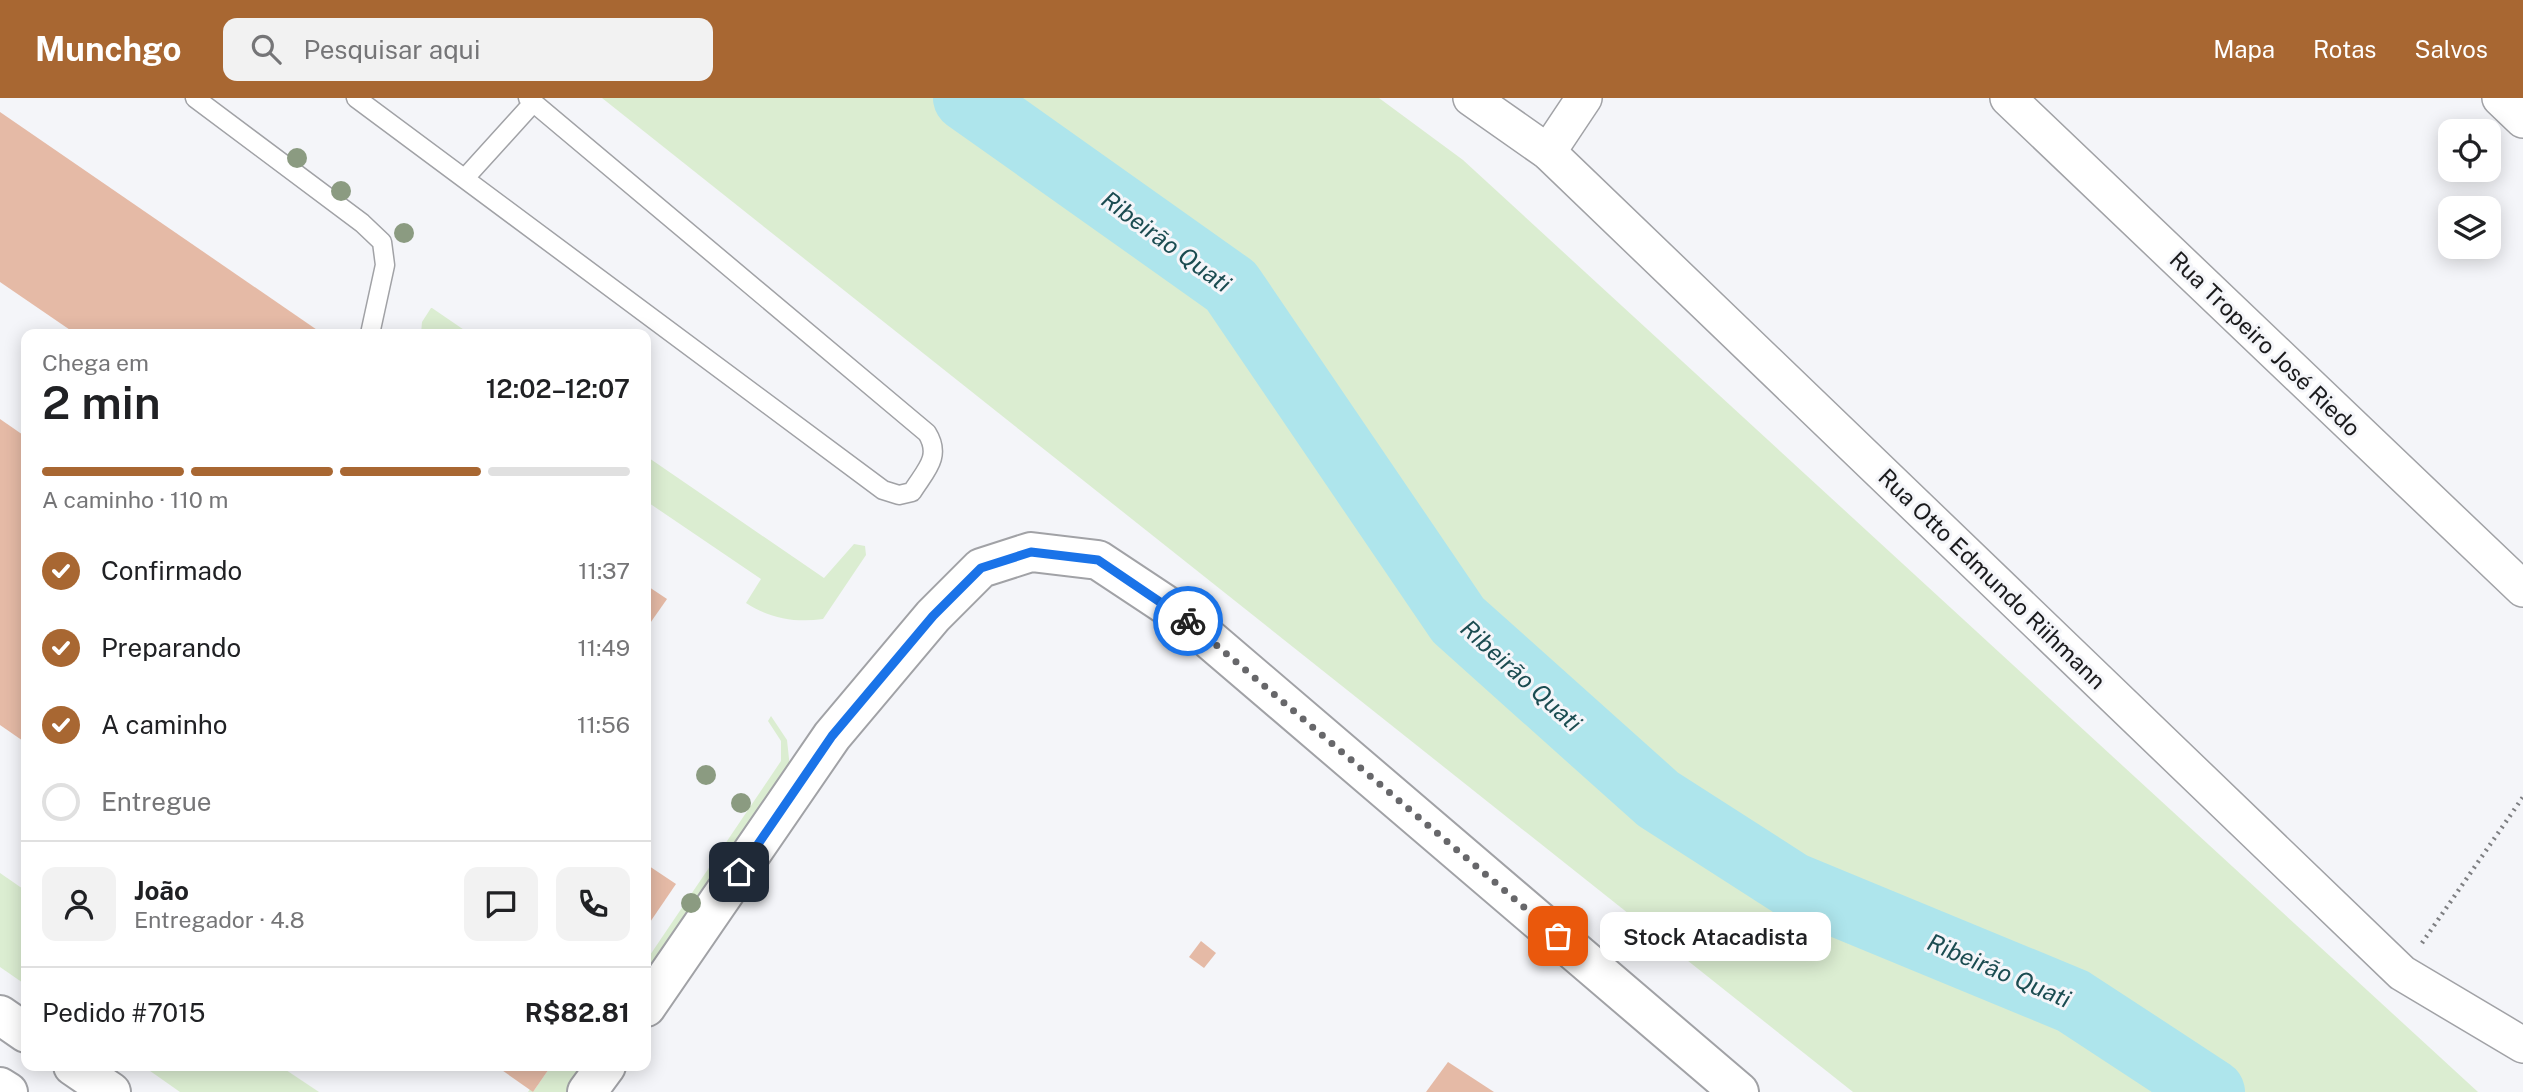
<!DOCTYPE html>
<html lang="pt">
<meta charset="utf-8">
<style>
:root{--surface:#fff;--page:#f2f2f2;--text:#202124;--muted:#757577;--line:#e0e0e0;--accent:#a86732}
body{margin:0;font-family:"Public Sans",sans-serif;background:var(--page);color:var(--text);height:100vh;display:flex;flex-direction:column;font-size:26px;white-space:nowrap}
*{box-sizing:border-box;margin:0}
p{font-size:23px;color:var(--muted)}
.icon{flex:none;width:38px;height:38px;fill:none;stroke:currentColor;stroke-width:2;stroke-linecap:round;stroke-linejoin:round}
.map{position:relative;flex:1;overflow:hidden}
.drawer{position:absolute;left:21px;top:231px;width:630px;height:742px;display:flex;flex-direction:column;background:var(--surface);border-radius:14px;box-shadow:0 4px 18px #0003}
.drawer>*{flex:none}
.tools{position:absolute;left:2438px;top:21px;display:grid;gap:14px}
.tools a{display:grid;place-items:center;width:63px;height:63px;border-radius:14px;background:var(--surface);box-shadow:0 4px 18px #0003;font-size:35px}
.pin{position:absolute;display:grid;place-items:center;width:60px;height:60px;color:#fff;margin:-30px;border-radius:14px;box-shadow:0 4px 10px #0006}
.courier{position:absolute;display:grid;place-items:center;width:70px;height:70px;margin:-35px;border:5px solid #1a73e8;border-radius:50%;background:#fff;color:#222;box-shadow:0 2px 9px #0007}
.bubble{position:absolute;height:49px;border-radius:14px;background:var(--surface);box-shadow:0 4px 18px #0003;font-size:23px;font-weight:600;line-height:49px;text-align:center}
.headline em{font-style:normal;font-weight:600}
.headline div{display:flex;flex-direction:column-reverse}
.headline{display:flex;align-items:center;justify-content:space-between;height:119px;padding:0 21px}
h1{font-size:46px;font-weight:600;line-height:52px}
.bar{display:grid;grid-template-columns:repeat(4,1fr);gap:10px 7px;align-content:center;height:84px;padding:0 21px}
.bar i{height:9px;border-radius:5px;background:var(--line)}
.bar .active{background:var(--accent)}
.bar p{grid-column:span 4}
.line{display:flex;align-items:center;gap:18px;padding:0 21px;border-top:2px solid var(--line)}
.line div{flex:1}
.round{display:grid;place-items:center;flex:none;width:74px;height:74px;border-radius:14px;background:var(--page)}
ol{padding:0 21px;list-style:none}
li{display:flex;align-items:center;gap:21px;height:77px}
li p{margin-inline-start:auto}
li .icon{padding:7px;border-radius:50%;background:var(--accent);color:#fff;stroke-width:4}
li:last-child{color:var(--muted)}
li i{width:38px;height:38px;border:4px solid var(--line);border-radius:50%}
header{display:flex;align-items:center;gap:42px;box-sizing:border-box;height:98px;padding:0 35px;background:var(--accent);color:#fff}
header strong{font-size:33px}
nav{display:flex;gap:38px;margin-inline-start:auto;font-size:24px}
.search{width:490px;height:63px;background:var(--page);display:flex;align-items:center;gap:18px;box-sizing:border-box;padding:0 24px;border-radius:14px;color:var(--muted);font-size:26px}
.map>svg:first-child{display:block}
.green{fill:#dbedd1}
.lines{fill:none;stroke-linecap:round;stroke-linejoin:round}
.river{stroke:#aee5ec;stroke-width:66}
.building{fill:#e5baa6}
.service-casing{stroke:#a1a2a6;stroke-width:21}
.minor-casing{stroke:#a1a2a6;stroke-width:38}
.tertiary-casing{stroke:#a1a2a6;stroke-width:42}
.trunk-casing{stroke:#a1a2a6;stroke-width:42}
.path{stroke:#7d7e81;stroke-width:4.5;stroke-dasharray:2 5;stroke-linecap:butt}
.service{stroke:#fff;stroke-width:18}
.minor{stroke:#fff;stroke-width:35}
.tertiary{stroke:#fff;stroke-width:38}
.trunk{stroke:#fff;stroke-width:38}
.tree{fill:#8b9b81}
.done{stroke:#67676a;stroke-width:7;stroke-dasharray:0 12.6}
.route{stroke:#1a73e8;stroke-width:9}
.labels{text-anchor:middle;stroke-width:6;stroke-linejoin:round;paint-order:stroke}
.street-label{font-size:23px;fill:#1b1b1d;stroke:#f4f5f9}
.water-label{font-size:24px;font-style:italic;fill:#1b4c51;stroke:#f4f5f9}
</style>
<header>
<strong>Munchgo</strong>
<div class="search"><svg class="icon" aria-label="search" viewBox="0 0 24 24"><circle cx="10" cy="10" r="6"/><path d="M15 15l6 6"/></svg>Pesquisar aqui</div>
<nav><a>Mapa</a><a>Rotas</a><a>Salvos</a></nav>
</header>
<div class="map">
<svg width="2523" height="994" viewBox="0 0 2523 994">
<rect width="100%" height="100%" fill="#f4f5f9"/>
<!-- green -->
<g class="green">
<path d="M602,0H1379L1463,62L2478,994H1853Z"/>
<path d="M431,210H432L470,236H421L422,224Z"/>
<path d="M646,358L824,480L854,446L865,448L866,457L823,521C795,525 769,520 746,505L761,481L646,403Z"/>
<path d="M771,618L787,642L790,670L646,892V863L781,663V643L768,623Z"/>
<path d="M0,775L26,793V887L0,869Z"/>
<path d="M143,968H280L319,994H180Z"/>
<path d="M551,968H594L576,994H528L530,991L533,994Z"/>
</g>
<g class="lines">
<!-- river -->
<path class="river" d="M966,0L1231,188L1458,522L1658,701L1792,787L2073,903L2212,994"/>
</g>
<!-- building -->
<g class="building">
<path d="M0,14L323,236H76L0,184Z"/>
<path d="M0,321L26,339V645L0,627Z"/>
<path d="M646,487L667,501L646,531Z"/>
<path d="M646,766L676,786L646,830Z"/>
<path d="M1201,843L1216,855L1204,870L1189,859Z"/>
<path d="M1448,964L1494,994H1426Z"/>
<path d="M496,968H551L533,994Z"/>
</g>
<g class="lines">
<defs>
<g id="service">
<path d="M195,0L362,125L382,144L385,167L370,236"/>
<path d="M356,0L883,392L899,397L912,394C925,373 942,359 927,335L528,0"/>
<path d="M465,80L533,5"/>
</g>
<g id="minor">
<path d="M1471,0L1548,54L2402,875L2523,947"/>
<path d="M2008,0L2523,491"/>
<path d="M2500,0L2523,22"/>
<path d="M1548,54L1584,0"/>
</g>
<g id="tertiary">
<path d="M646,909L832,638L933,518L981,470L1031,454L1098,462L1181,517L1739,994"/>
<path d="M587,994L606,968"/>
</g>
<g id="trunk">
<path d="M0,917L26,935"/>
<path d="M73,968L111,994"/>
<path d="M0,989L8,994"/>
</g>
</defs>
<!-- service casing -->
<use href="#service" class="service-casing"/>
<!-- minor casing -->
<use href="#minor" class="minor-casing"/>
<!-- tertiary casing -->
<use href="#tertiary" class="tertiary-casing"/>
<!-- trunk casing -->
<use href="#trunk" class="trunk-casing"/>
<!-- path -->
<path class="path" d="M2422,845L2523,699"/>
<!-- service -->
<use href="#service" class="service"/>
<!-- minor -->
<use href="#minor" class="minor"/>
<!-- tertiary -->
<use href="#tertiary" class="tertiary"/>
<!-- trunk -->
<use href="#trunk" class="trunk"/>
</g>
<!-- trees -->
<g class="tree">
<circle cx="297" cy="60" r="10"/>
<circle cx="341" cy="93" r="10"/>
<circle cx="404" cy="135" r="10"/>
<circle cx="706" cy="677" r="10"/>
<circle cx="741" cy="705" r="10"/>
<circle cx="691" cy="805" r="10"/>
</g>
<g class="lines">
<!-- done -->
<path class="done" d="M1188,523L1558,838"/>
<!-- route -->
<path class="route" d="M739,774L832,638L933,518L981,470L1031,454L1098,462L1188,523"/>
</g>
<g class="labels">
<!-- street labels -->
<g class="street-label">
<text transform="translate(2265 246) rotate(44)" y="8">Rua Tropeiro José Riedo</text>
<text transform="translate(1992 481) rotate(44)" y="8">Rua Otto Edmundo Riihmann</text>
</g>
<!-- water labels -->
<g class="water-label">
<text transform="translate(1166 144) rotate(36)" y="8">Ribeirão Quati</text>
<text transform="translate(1521 578) rotate(42)" y="8">Ribeirão Quati</text>
<text transform="translate(1999 873) rotate(23)" y="8">Ribeirão Quati</text>
</g>
</g>
</svg>
<div class="tools">
<a><svg class="icon" aria-label="locate" viewBox="0 0 24 24"><circle cx="12" cy="12" r="6"/><path d="M12 2v4M12 18v4M2 12h4M18 12h4"/></svg></a>
<a><svg class="icon" aria-label="layers" viewBox="0 0 24 24"><path d="M12 4l9 5-9 5-9-5zM3 14l9 5 9-5"/></svg></a>
</div>
<div class="pin" style="left:1558px;top:838px;background:#ea580c"><svg class="icon" aria-label="bag" viewBox="0 0 24 24"><path d="M5 8h14l-1 12H6zM9 8a3 3 0 0 1 6 0"/></svg></div>
<div class="pin" style="left:739px;top:774px;background:#1f2937"><svg class="icon" aria-label="home" viewBox="0 0 24 24"><path d="M3 11l9-7 9 7M6 9v11h12V9"/></svg></div>
<div class="courier" style="left:1188px;top:523px"><svg class="icon" aria-label="bike" viewBox="0 0 24 24"><circle cx="6" cy="16" r="4"/><circle cx="18" cy="16" r="4"/><path d="M6 16l4-8h5l3 8M10 8l3 8H6M13 5h3"/></svg></div>
<div class="bubble" style="left:1600px;top:814px;width:231px">Stock Atacadista</div>
<section class="drawer">
<div class="headline"><div><h1>2 min</h1><p>Chega em</p></div><em>12:02–12:07</em></div>
<div class="bar"><i class="active"></i><i class="active"></i><i class="active"></i><i></i><p>A caminho · 110 m</p></div>
<ol>
<li><svg class="icon" aria-label="check" viewBox="0 0 24 24"><path d="M5 12l5 5 9-10"/></svg>Confirmado<p>11:37</p></li>
<li><svg class="icon" aria-label="check" viewBox="0 0 24 24"><path d="M5 12l5 5 9-10"/></svg>Preparando<p>11:49</p></li>
<li><svg class="icon" aria-label="check" viewBox="0 0 24 24"><path d="M5 12l5 5 9-10"/></svg>A caminho<p>11:56</p></li>
<li><i></i>Entregue</li>
</ol>
<div class="line" style="height:126px"><a class="round"><svg class="icon" aria-label="person" viewBox="0 0 24 24"><circle cx="12" cy="8" r="4"/><path d="M4 21q1-7 8-7t8 7"/></svg></a><div><b>João</b><p>Entregador · 4.8</p></div><a class="round"><svg class="icon" aria-label="chat" viewBox="0 0 24 24"><path d="M4 5h16v11H9l-5 4z"/></svg></a><a class="round"><svg class="icon" aria-label="phone" viewBox="0 0 24 24"><path d="M5 4h4l2 5-3 2q2 4 5 5l2-3 5 2v4C11 20 4 13 5 4z"/></svg></a></div>
<div class="line" style="height:91px"><div>Pedido #7015</div><b>R$82.81</b></div>
</section>
</div>
